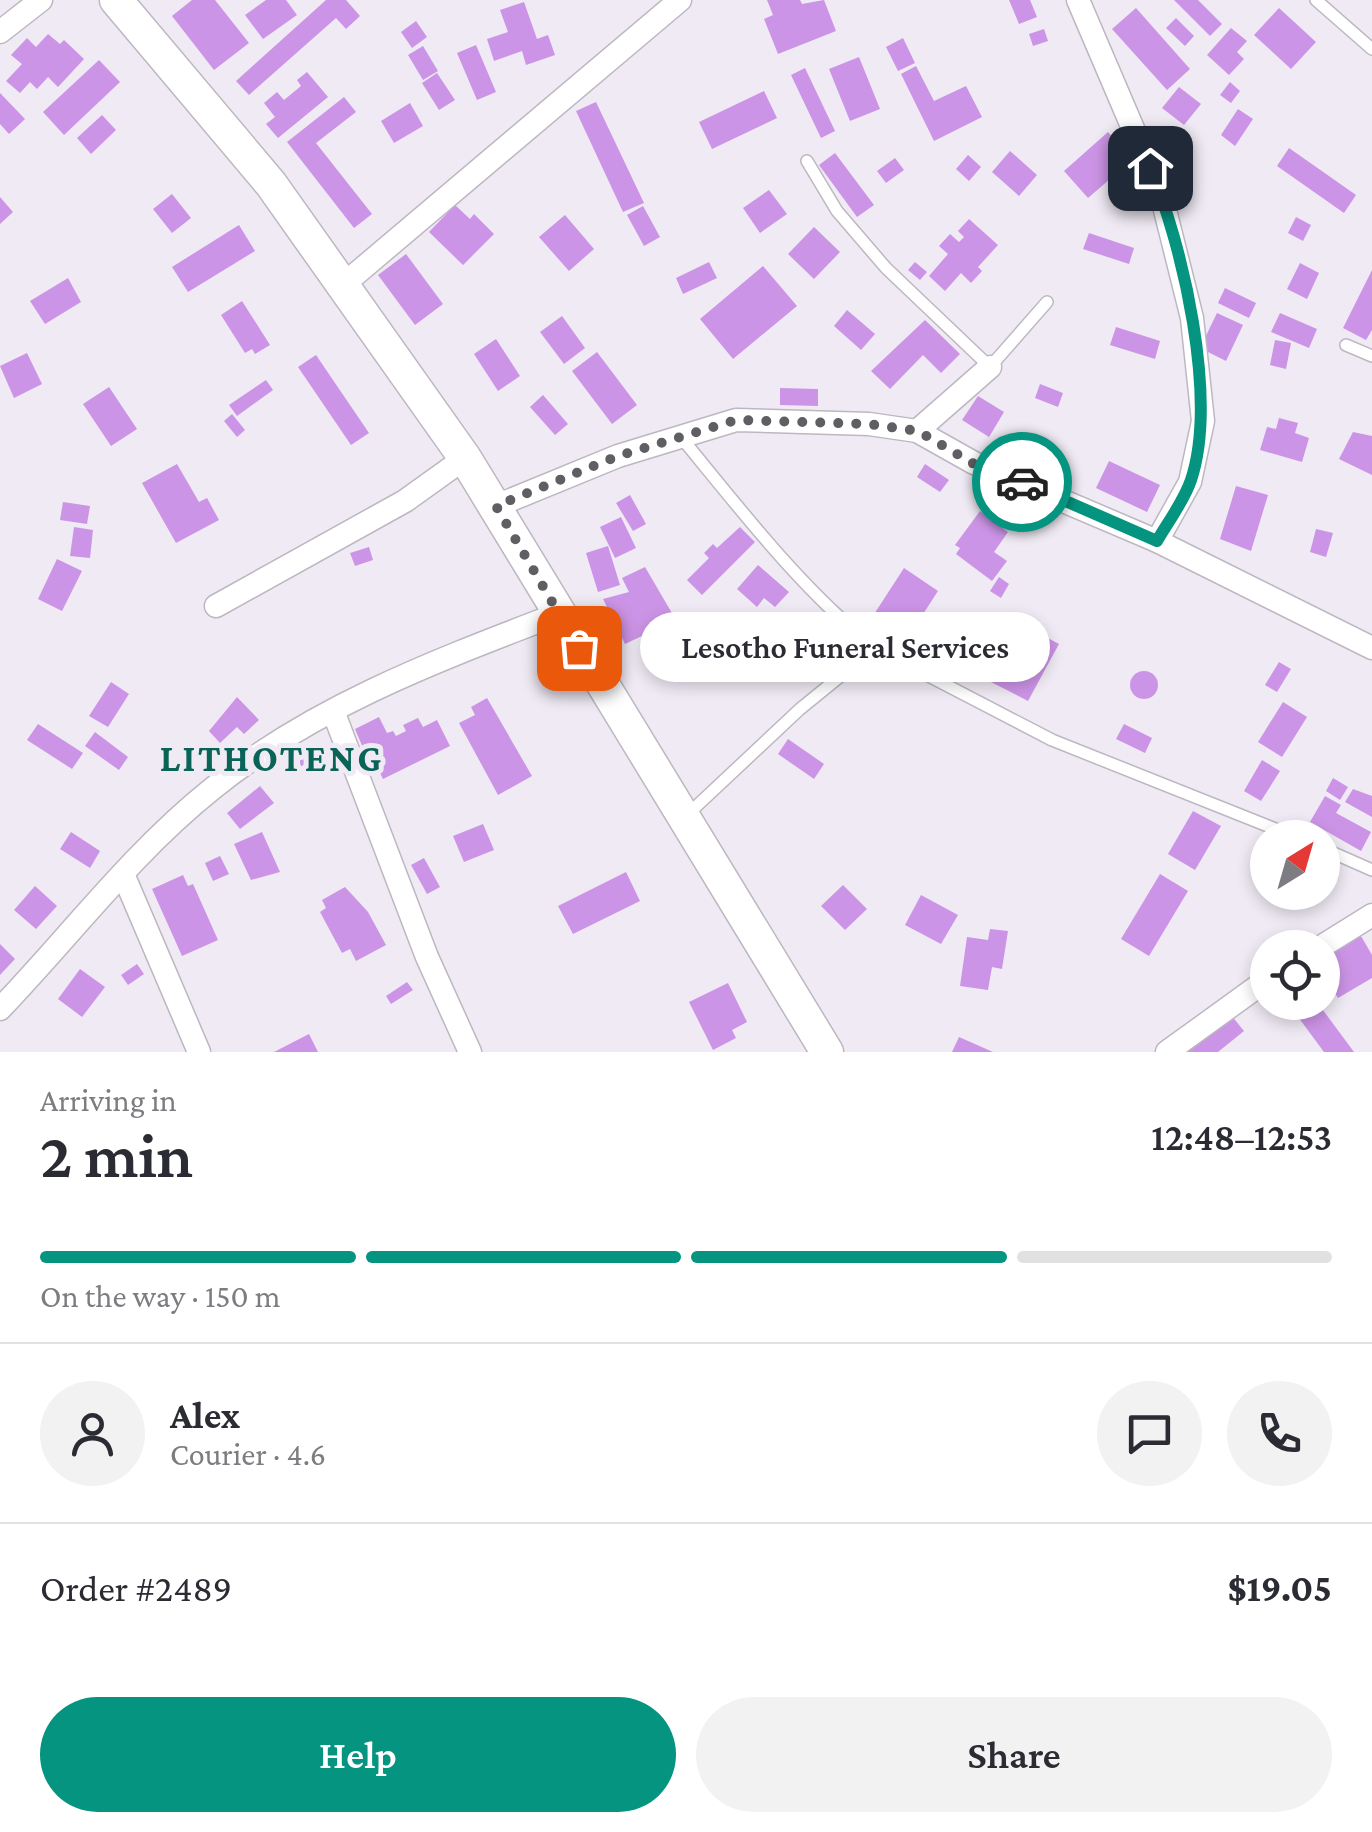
<!DOCTYPE html>
<meta charset="utf-8">
<style>
:root{--surface:#fff;--page:#f2f2f3;--text:#2b2b33;--muted:#7c7c81;--line:#e1e1e2;--accent:#059480}
body{margin:0;font-family:"Crimson Pro",serif;background:var(--page);color:var(--text);height:100vh;display:flex;flex-direction:column;font-size:38px;white-space:nowrap}
*{box-sizing:border-box;margin:0}
p{font-size:32px;color:var(--muted)}
.icon{flex:none;width:55px;height:55px;fill:none;stroke:currentColor;stroke-width:2;stroke-linecap:round;stroke-linejoin:round}
.map{position:relative;height:1052px;overflow:hidden}
.panel{display:flex;flex-direction:column;background:var(--surface);flex:1}
.panel>*{flex:none}
.needle{width:65px;rotate:37deg}
.fabs{position:absolute;left:1250px;top:820px;display:grid;gap:20px}
.fabs a{display:grid;place-items:center;width:90px;height:90px;border-radius:50%;background:var(--surface);box-shadow:0 5px 15px #0003;font-size:50px}
.pin{position:absolute;display:grid;place-items:center;width:85px;height:85px;color:#fff;margin:-42px;border-radius:20px;box-shadow:0 5px 15px #0006}
.courier{position:absolute;display:grid;place-items:center;width:100px;height:100px;margin:-50px;border:8px solid #059480;border-radius:50%;background:#fff;color:#222;box-shadow:0 2px 12px #0007}
.bubble{position:absolute;height:70px;border-radius:35px;background:var(--surface);box-shadow:0 5px 15px #0003;font-size:32px;font-weight:600;line-height:70px;text-align:center}
.overview em{font-style:normal;font-weight:600}
.overview div{display:flex;flex-direction:column-reverse}
.overview{display:flex;align-items:center;justify-content:space-between;height:170px;padding:0 40px}
h1{font-size:65px;font-weight:600;line-height:75px}
.bar{display:grid;grid-template-columns:repeat(4,1fr);gap:15px 10px;align-content:center;height:120px;padding:0 40px}
.bar i{height:12px;border-radius:8px;background:var(--line)}
.bar .active{background:var(--accent)}
.bar p{grid-column:span 4}
.line{display:flex;align-items:center;gap:25px;padding:0 40px;border-top:2px solid var(--line)}
.line div{flex:1}
.round{display:grid;place-items:center;flex:none;width:105px;height:105px;border-radius:52px;background:var(--page)}
.cta{display:flex;gap:20px;margin-top:auto;padding:20px 40px}
.cta a{flex:1;height:115px;border-radius:60px;background:var(--accent);color:#fff;font-size:40px;font-weight:600;line-height:115px;text-align:center}
.cta a+a{background:var(--page);color:var(--text)}
.map>svg:first-child{display:block}
.building{fill:#cc94e6}
.lines{fill:none;stroke-linecap:round;stroke-linejoin:round}
.lane-casing{stroke:#bdb7c1;stroke-width:14}
.street-casing{stroke:#bdb7c1;stroke-width:25}
.secondary-casing{stroke:#bdb7c1;stroke-width:35}
.lane{stroke:#fff;stroke-width:11}
.street{stroke:#fff;stroke-width:22}
.secondary{stroke:#fff;stroke-width:32}
.done{stroke:#615e63;stroke-width:10;stroke-dasharray:0 18}
.route{stroke:#059480;stroke-width:12}
.labels{text-anchor:middle;stroke-width:10;stroke-linejoin:round;paint-order:stroke}
.district-label{font-size:38px;font-weight:bold;letter-spacing:2.5px;fill:#096457;stroke:#f0eaf4}
</style>
<div class="map">
<svg width="1372" height="1052" viewBox="0 0 1372 1052">
<rect width="100%" height="100%" fill="#f0eaf4"/>
<!-- building -->
<g class="building">
<path d="M192,0H215L249,43L214,70L172,16Z"/>
<path d="M266,0H286L297,15L263,39L245,15Z"/>
<path d="M326,0H346L360,16L346,29L336,18L249,95L236,81Z"/>
<path d="M767,0H800L802,4L824,0L836,31L778,54L764,19L773,15Z"/>
<path d="M1009,0H1030L1037,17L1019,24Z"/>
<path d="M1174,0H1198L1222,24L1210,36Z"/>
<path d="M524,2L537,39L548,35L555,55L526,65L522,51L494,61L487,39L508,32L500,10Z"/>
<path d="M1136,8L1190,69L1167,90L1112,29Z"/>
<path d="M1279,8L1316,42L1291,69L1254,35Z"/>
<path d="M1176,18L1194,36L1185,46L1166,28Z"/>
<path d="M416,21L427,37L412,48L401,32Z"/>
<path d="M1231,28L1247,41L1237,52L1244,59L1229,75L1207,55Z"/>
<path d="M1044,29L1048,41L1033,46L1029,34Z"/>
<path d="M48,34L60,44L64,40L84,59L58,87L48,77L37,89L30,82L20,93L6,81L22,64L11,55L27,38L36,47Z"/>
<path d="M903,38L915,63L898,71L886,47Z"/>
<path d="M476,45L496,92L477,100L457,53Z"/>
<path d="M423,46L438,71L423,80L408,55Z"/>
<path d="M859,57L880,109L850,121L829,69Z"/>
<path d="M99,60L120,82L64,135L43,112Z"/>
<path d="M916,66L934,101L966,86L982,117L934,141L901,74Z"/>
<path d="M805,68L835,131L821,138L791,75Z"/>
<path d="M307,72L328,97L278,138L266,124L275,117L264,103L277,92L284,100L301,86L297,80Z"/>
<path d="M437,73L455,100L439,110L422,83Z"/>
<path d="M1230,82L1240,91L1231,103L1220,95Z"/>
<path d="M1179,87L1201,104L1184,125L1162,108Z"/>
<path d="M764,91L777,118L712,149L699,122Z"/>
<path d="M0,93L25,119L9,134L0,124Z"/>
<path d="M344,97L356,112L316,143L372,214L354,228L287,142Z"/>
<path d="M596,102L644,203L623,212L576,111Z"/>
<path d="M410,103L423,126L394,143L381,121Z"/>
<path d="M1238,109L1253,119L1235,146L1221,135Z"/>
<path d="M102,115L116,130L91,154L77,138Z"/>
<path d="M1108,132L1132,160L1088,198L1064,171Z"/>
<path d="M1289,148L1356,195L1344,213L1277,166Z"/>
<path d="M1010,151L1037,175L1019,196L992,172Z"/>
<path d="M835,153L874,205L857,217L819,165Z"/>
<path d="M968,155L981,167L969,181L956,169Z"/>
<path d="M895,158L904,170L886,183L877,171Z"/>
<path d="M769,190L787,214L760,233L743,208Z"/>
<path d="M172,194L191,218L172,233L153,209Z"/>
<path d="M0,197L13,212L0,224Z"/>
<path d="M455,205L470,219L474,214L494,234L463,265L429,232Z"/>
<path d="M643,206L660,237L644,246L627,215Z"/>
<path d="M565,215L594,249L569,271L539,237Z"/>
<path d="M1296,217L1311,225L1303,241L1288,233Z"/>
<path d="M969,219L998,245L978,267L982,271L971,283L961,273L945,291L929,276L948,254L939,246L950,234L959,242L964,237L958,231Z"/>
<path d="M239,225L255,251L188,292L172,267Z"/>
<path d="M814,227L840,252L814,279L788,254Z"/>
<path d="M1089,233L1134,248L1129,264L1083,249Z"/>
<path d="M406,254L443,304L415,325L378,275Z"/>
<path d="M709,262L717,278L683,294L676,278Z"/>
<path d="M915,262L927,272L920,280L908,270Z"/>
<path d="M1300,263L1319,273L1307,299L1287,289Z"/>
<path d="M763,266L797,306L733,359L700,319Z"/>
<path d="M1372,270V330L1366,340L1343,328Z"/>
<path d="M68,278L81,302L45,324L30,301Z"/>
<path d="M1225,288L1256,303L1249,318L1218,303Z"/>
<path d="M242,301L270,345L255,354L252,349L245,353L221,315Z"/>
<path d="M847,310L875,334L861,350L834,326Z"/>
<path d="M1217,313L1243,325L1226,361L1200,348Z"/>
<path d="M1280,313L1317,329L1309,348L1271,332Z"/>
<path d="M562,316L585,348L564,364L540,332Z"/>
<path d="M925,320L960,354L941,373L923,355L890,389L871,371Z"/>
<path d="M1116,327L1160,341L1155,359L1110,345Z"/>
<path d="M496,339L520,376L498,391L474,354Z"/>
<path d="M1275,340L1291,343L1286,369L1270,365Z"/>
<path d="M597,352L637,405L612,424L572,371Z"/>
<path d="M27,353L42,384L14,398L0,366Z"/>
<path d="M316,355L369,433L351,445L298,367Z"/>
<path d="M266,380L273,390L237,416L229,405Z"/>
<path d="M1040,384L1063,393L1058,407L1035,398Z"/>
<path d="M109,387L137,429L111,446L83,404Z"/>
<path d="M780,388L818,389V406L780,405Z"/>
<path d="M543,395L568,424L555,435L530,407Z"/>
<path d="M978,396L1004,412L989,437L962,420Z"/>
<path d="M232,414L245,430L237,437L224,421Z"/>
<path d="M1279,418L1298,423L1295,433L1309,438L1302,462L1260,450L1267,427L1276,429Z"/>
<path d="M1353,432L1372,436V475L1339,459Z"/>
<path d="M1109,461L1160,485L1147,512L1096,488Z"/>
<path d="M177,464L199,502L207,498L219,520L176,543L142,483Z"/>
<path d="M925,464L949,480L940,492L917,477Z"/>
<path d="M1236,486L1268,495L1251,551L1220,539Z"/>
<path d="M630,495L646,524L633,531L616,503Z"/>
<path d="M63,502L90,506L87,524L60,520Z"/>
<path d="M980,511L1008,532L994,552L1007,561L992,581L956,554L960,548L955,545Z"/>
<path d="M621,517L636,548L615,558L600,527Z"/>
<path d="M74,527L93,530L90,558L70,556Z"/>
<path d="M740,527L755,542L702,595L687,580L709,558L704,553L713,544L717,548Z"/>
<path d="M1316,529L1333,533L1326,557L1310,552Z"/>
<path d="M608,546L620,585L598,592L586,553Z"/>
<path d="M369,547L373,560L355,566L350,553Z"/>
<path d="M57,559L82,571L62,611L38,599Z"/>
<path d="M758,565L789,592L775,607L764,598L757,607L737,589Z"/>
<path d="M645,567L676,620L625,644L603,599L629,592L622,578Z"/>
<path d="M904,568L938,591L914,628L905,622L894,639L869,622Z"/>
<path d="M999,577L1009,584L1001,598L990,591Z"/>
<path d="M1020,623L1059,644L1028,701L989,681Z"/>
<path d="M688,628L703,643L665,680L651,665Z"/>
<path d="M1279,662L1291,669L1277,692L1265,685Z"/>
<circle cx="1144" cy="685" r="14"/>
<path d="M111,682L129,694L108,727L89,716Z"/>
<path d="M237,697L259,720L244,734L237,727L220,743L209,731Z"/>
<path d="M487,698L532,776L498,795L459,723L475,715L471,707Z"/>
<path d="M1283,702L1307,717L1282,757L1258,742Z"/>
<path d="M379,717L387,733L393,731L396,736L406,731L403,725L418,718L423,727L437,720L450,746L383,779L377,767L372,769L355,729Z"/>
<path d="M38,724L83,753L72,769L27,740Z"/>
<path d="M1124,724L1152,738L1145,753L1116,739Z"/>
<path d="M95,732L128,757L119,770L85,746Z"/>
<path d="M788,739L824,764L814,779L778,754Z"/>
<circle cx="308" cy="762" r="8"/>
<path d="M1262,760L1280,771L1261,801L1244,791Z"/>
<path d="M1333,778L1348,787L1340,800L1326,791Z"/>
<path d="M260,786L274,803L240,829L227,813Z"/>
<path d="M1353,789L1372,796V817L1345,802Z"/>
<path d="M1325,796L1341,805L1336,813L1371,832L1361,851L1310,822Z"/>
<path d="M1193,811L1221,826L1195,870L1168,854Z"/>
<path d="M483,824L494,850L464,862L453,836Z"/>
<path d="M71,832L100,851L90,868L60,849Z"/>
<path d="M262,832L280,872L251,880L234,844Z"/>
<path d="M220,856L229,874L213,881L205,863Z"/>
<path d="M424,858L440,887L427,894L411,865Z"/>
<path d="M626,872L640,901L573,934L558,906Z"/>
<path d="M1160,874L1188,891L1149,956L1121,939Z"/>
<path d="M183,875L188,886L193,884L218,940L182,956L152,889Z"/>
<path d="M843,885L867,909L845,930L821,906Z"/>
<path d="M35,886L57,906L36,929L14,910Z"/>
<path d="M345,887L368,912L386,945L356,961L350,949L342,953L320,912L326,908L322,900Z"/>
<path d="M921,895L958,915L941,944L905,925Z"/>
<path d="M990,929L1008,931L1002,969L992,967L988,990L960,986L967,937L988,940Z"/>
<path d="M1361,936L1372,955V978L1338,998L1322,972V959Z"/>
<path d="M0,944L15,959L0,975Z"/>
<path d="M137,964L144,974L128,985L121,975Z"/>
<path d="M80,969L105,987L82,1017L58,999Z"/>
<path d="M407,982L413,990L391,1004L386,996Z"/>
<path d="M728,983L747,1022L732,1030L736,1038L713,1050L689,1002Z"/>
<path d="M1287,1002H1317L1354,1052H1324Z"/>
<path d="M1231,1015L1244,1031L1218,1052H1185Z"/>
<path d="M309,1034L318,1052H274Z"/>
<path d="M959,1037L993,1052H952Z"/>
</g>
<g class="lines">
<defs>
<g id="lane">
<path d="M1316,0L1372,49"/>
<path d="M807,161L837,211L886,268L990,367L1047,302"/>
<path d="M1346,345L1372,356"/>
<path d="M680,436C741,510 800,588 875,648"/>
<path d="M687,815L800,709L875,648L1052,740L1298,838"/>
<path d="M1322,848L1372,870"/>
</g>
<g id="street">
<path d="M1078,0L1161,194L1192,318L1203,421L1190,482L1157,541"/>
<path d="M0,32L41,0"/>
<path d="M344,284L680,0"/>
<path d="M917,431L990,367"/>
<path d="M496,506L618,456L736,420L869,424L917,431L974,463L1157,541L1372,648"/>
<path d="M216,606L405,501L465,458"/>
<path d="M333,711L427,957L470,1052"/>
<path d="M123,874L199,1052"/>
<path d="M1319,948L1372,915"/>
<path d="M0,1009C70,936 133,852 212,789C312,707 438,660 558,614"/>
<path d="M1167,1052L1268,979"/>
</g>
<path id="secondary" d="M116,0L271,184L465,458L827,1052"/>
</defs>
<!-- lane casing -->
<use href="#lane" class="lane-casing"/>
<!-- street casing -->
<use href="#street" class="street-casing"/>
<!-- secondary casing -->
<use href="#secondary" class="secondary-casing"/>
<!-- lane -->
<use href="#lane" class="lane"/>
<!-- street -->
<use href="#street" class="street"/>
<!-- secondary -->
<use href="#secondary" class="secondary"/>
</g>
<g class="lines">
<!-- done -->
<path class="done" d="M579,648L496,506L618,456L736,420L868,424L918,431L974,464L1022,482"/>
<!-- route -->
<path class="route" d="M1022,482L1157,541C1168,522 1184,501 1191,480C1218,399 1183,245 1150,168"/>
</g>
<g class="labels">
<!-- district labels -->
<g class="district-label">
<text x="272" y="771">LITHOTENG</text>
</g>
</g>
</svg>
<div class="fabs">
<a><svg class="needle" viewBox="-14 -14 28 28"><path d="M0-13l5 13h-10z" fill="#e53935"/><path d="M0 13l5-13h-10z" fill="#7c7c81"/></svg></a>
<a><svg class="icon" aria-label="locate" viewBox="0 0 24 24"><circle cx="12" cy="12" r="6"/><path d="M12 2v4M12 18v4M2 12h4M18 12h4"/></svg></a>
</div>
<div class="pin" style="left:579px;top:648px;background:#ea580c"><svg class="icon" aria-label="bag" viewBox="0 0 24 24"><path d="M5 8h14l-1 12H6zM9 8a3 3 0 0 1 6 0"/></svg></div>
<div class="pin" style="left:1150px;top:168px;background:#1f2937"><svg class="icon" aria-label="home" viewBox="0 0 24 24"><path d="M3 11l9-7 9 7M6 9v11h12V9"/></svg></div>
<div class="courier" style="left:1022px;top:482px"><svg class="icon" aria-label="car" viewBox="0 0 24 24"><path d="M5 17H2v-5l4-1 3-4h7l3 4 3 1v5h-3M9 17h6M6 11h13"/><circle cx="7" cy="17" r="2"/><circle cx="17" cy="17" r="2"/></svg></div>
<div class="bubble" style="left:640px;top:612px;width:410px">Lesotho Funeral Services</div>
</div>
<section class="panel">
<div class="overview"><div><h1>2 min</h1><p>Arriving in</p></div><em>12:48–12:53</em></div>
<div class="bar"><i class="active"></i><i class="active"></i><i class="active"></i><i></i><p>On the way · 150 m</p></div>
<div class="line" style="height:180px"><a class="round"><svg class="icon" aria-label="person" viewBox="0 0 24 24"><circle cx="12" cy="8" r="4"/><path d="M4 21q1-7 8-7t8 7"/></svg></a><div><b>Alex</b><p>Courier · 4.6</p></div><a class="round"><svg class="icon" aria-label="chat" viewBox="0 0 24 24"><path d="M4 5h16v11H9l-5 4z"/></svg></a><a class="round"><svg class="icon" aria-label="phone" viewBox="0 0 24 24"><path d="M5 4h4l2 5-3 2q2 4 5 5l2-3 5 2v4C11 20 4 13 5 4z"/></svg></a></div>
<div class="line" style="height:130px"><div>Order #2489</div><b>$19.05</b></div>
<div class="cta"><a>Help</a><a>Share</a></div>
</section>
